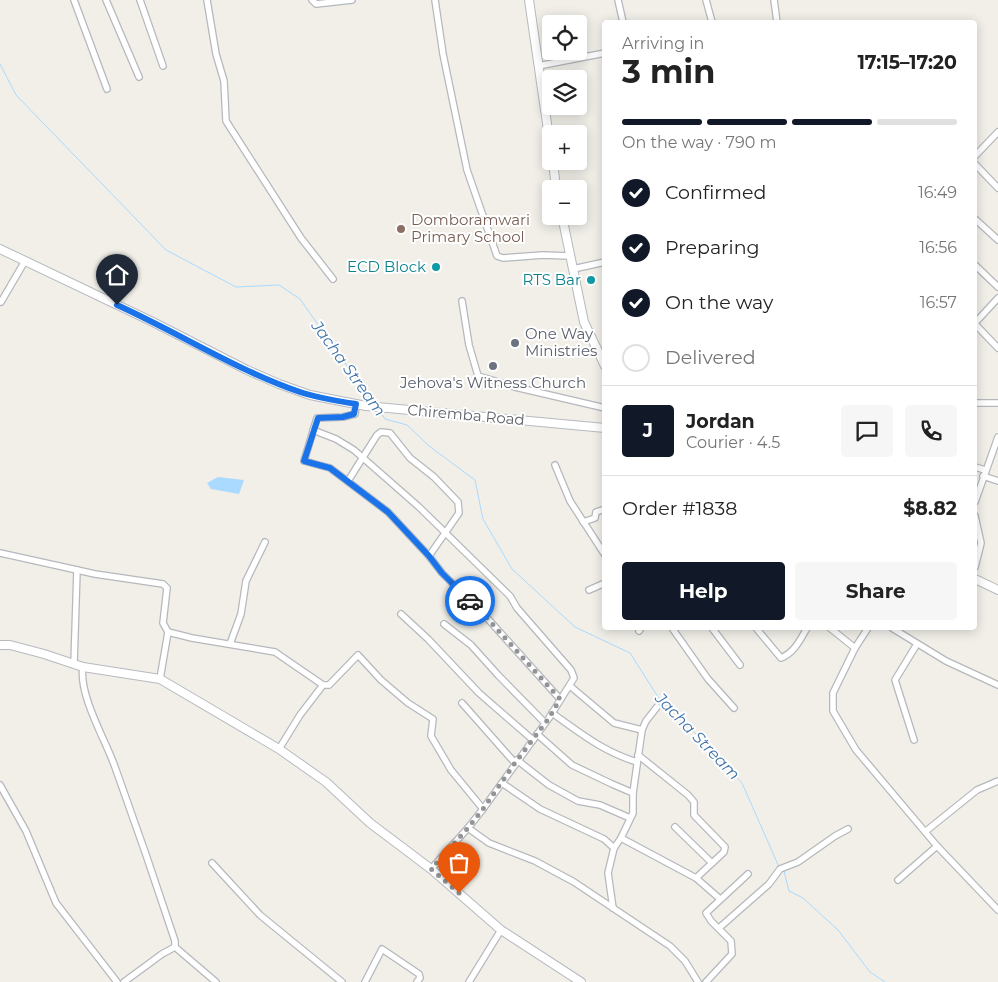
<!DOCTYPE html>
<meta charset="utf-8">
<style>
:root{--surface:#fff;--page:#f6f6f6;--text:#222;--muted:#767676;--line:#e0e0e0;--accent:#111827}
body{margin:0;font-family:Montserrat,sans-serif;background:var(--page);color:var(--text);height:100vh;display:flex;flex-direction:column;font-size:19px;white-space:nowrap}
*{box-sizing:border-box;margin:0}
p{font-size:16px;color:var(--muted)}
.icon{flex:none;width:28px;height:28px;fill:none;stroke:currentColor;stroke-width:2;stroke-linecap:round;stroke-linejoin:round}
.map{position:relative;flex:1;overflow:hidden}
.sheet{position:absolute;left:602px;top:20px;width:375px;height:610px;display:flex;flex-direction:column;background:var(--surface);border-radius:5px;box-shadow:0 2px 12px #0003}
.sheet>*{flex:none}
.controls{position:absolute;left:542px;top:15px;display:grid;gap:10px}
.controls a{display:grid;place-items:center;width:45px;height:45px;border-radius:5px;background:var(--surface);box-shadow:0 2px 12px #0003;font-size:25px}
.pin{position:absolute;display:grid;place-items:center;width:42px;height:42px;color:#fff;margin:-51px -21px;border-radius:50% 50% 50% 0;rotate:-45deg;box-shadow:0 0 5px #0007}
.pin .icon{rotate:45deg}
.courier{position:absolute;display:grid;place-items:center;width:50px;height:50px;margin:-25px;border:4px solid #1a73e8;border-radius:50%;background:#fff;color:#222;box-shadow:0 1px 6px #0007}
.headline em{font-style:normal;font-weight:700}
.headline div{display:flex;flex-direction:column-reverse}
.headline{display:flex;align-items:center;justify-content:space-between;height:85px;padding:0 20px}
h1{font-size:32px;font-weight:700;line-height:38px}
.bar{display:grid;grid-template-columns:repeat(4,1fr);gap:8px 5px;align-content:center;height:60px;padding:0 20px}
.bar i{height:6px;border-radius:4px;background:var(--line)}
.bar .on{background:var(--accent)}
.bar p{grid-column:span 4}
.line{display:flex;align-items:center;gap:12px;padding:0 20px;border-top:1px solid var(--line)}
.line div{flex:1}
.round{display:grid;place-items:center;flex:none;width:52px;height:52px;border-radius:5px;background:var(--page)}
ol{padding:0 20px;list-style:none}
li{display:flex;align-items:center;gap:15px;height:55px}
li p{margin-inline-start:auto}
li .icon{padding:5px;border-radius:50%;background:var(--accent);color:#fff;stroke-width:4}
li:last-child{color:var(--muted)}
li i{width:28px;height:28px;border:2px solid var(--line);border-radius:50%}
.button{display:flex;gap:10px;margin-top:auto;padding:10px 20px}
.button a{flex:1;height:58px;border-radius:5px;background:var(--accent);color:#fff;font-size:20px;font-weight:700;line-height:58px;text-align:center}
.button a+a{background:var(--page);color:var(--text)}
.map>svg:first-child{display:block}
.water{fill:#aadaff}
.lines{fill:none;stroke-linecap:round;stroke-linejoin:round}
.stream{stroke:#aadaff;stroke-width:1}
.street-casing{stroke:#b5b8bc;stroke-width:8}
.secondary-casing{stroke:#b6babf;stroke-width:10}
.street{stroke:#fff;stroke-width:5.5}
.secondary{stroke:#fff;stroke-width:8}
.done{stroke:#929495;stroke-width:5;stroke-dasharray:0 9}
.route{stroke:#1a73e8;stroke-width:6}
.education-dot{fill:#8d6e63;stroke:#fff;stroke-width:2}
.culture-dot{fill:#0f9aa8;stroke:#fff;stroke-width:2}
.worship-dot{fill:#6b7280;stroke:#fff;stroke-width:2}
.labels{text-anchor:middle;stroke-width:4;stroke-linejoin:round;paint-order:stroke}
.education-label{font-size:15px;fill:#785e54;stroke:#fff;text-anchor:start}
.culture-label{font-size:15px;fill:#0d838f;stroke:#fff;text-anchor:end}
.worship-label{font-size:15px;fill:#5b616d;stroke:#fff;text-anchor:start}
.street-label{font-size:15px;fill:#5f6368;stroke:#fff}
.water-label{font-size:16px;font-style:italic;fill:#4174aa;stroke:#fff}
</style>
<div class="map">
<svg width="998" height="982" viewBox="0 0 998 982">
<rect width="100%" height="100%" fill="#f1efe8"/>
<!-- water -->
<path class="water" d="M218,477L244,480L239,494L211,489L207,483Z"/>
<g class="lines">
<!-- stream -->
<g class="stream">
<path d="M0,64L16,95L166,250L236,287L279,285L300,299L374,404"/>
<path d="M380,411L385,419L407,425L429,446L475,480L483,519L512,569L575,627L630,653L658,697L682,719L742,783L779,867"/>
<path d="M784,871L789,891L803,898L838,930L870,972L885,982"/>
</g>
<defs>
<g id="street">
<path d="M74,0L107,89"/>
<path d="M106,0L139,77"/>
<path d="M140,0L163,66"/>
<path d="M207,0L216,54L224,81L226,121L301,238L333,279"/>
<path d="M312,0L316,4L352,0"/>
<path d="M435,0L443,54L467,170L497,256L503,258L543,255L570,256"/>
<path d="M618,0L623,22"/>
<path d="M706,0L712,22"/>
<path d="M774,0L777,22"/>
<path d="M538,66L605,53"/>
<path d="M975,156L998,132"/>
<path d="M975,164L998,188"/>
<path d="M975,219L998,240"/>
<path d="M975,265L998,287"/>
<path d="M573,269L605,262"/>
<path d="M462,301L469,345L478,376L515,387L605,408"/>
<path d="M1,302L25,261"/>
<path d="M975,323L998,298"/>
<path d="M975,324L998,348"/>
<path d="M975,403H998"/>
<path d="M356,404L355,414L343,417L317,418L304,461L330,468L388,512L429,556L442,573L488,619L560,699"/>
<path d="M313,430L336,439L354,450L419,507L510,596L517,608L571,670L574,678L549,718L483,809L468,828L431,869"/>
<path d="M555,465L570,501L605,555"/>
<path d="M975,467L985,470"/>
<path d="M983,476L998,481"/>
<path d="M348,481L377,435L381,432L390,433L410,458L434,477L458,502L459,513L429,556"/>
<path d="M975,502L998,437"/>
<path d="M975,516L981,543L975,567"/>
<path d="M583,522L595,518L596,512L605,509"/>
<path d="M0,553L95,574L163,584L167,588L163,623L168,632L160,679"/>
<path d="M589,590L605,583"/>
<path d="M401,614L428,639L479,693L533,740"/>
<path d="M444,624L471,645L498,675L545,723"/>
<path d="M672,628L708,679L734,708"/>
<path d="M712,628L740,665"/>
<path d="M756,628L781,658C795,652 800,640 807,628"/>
<path d="M830,628L855,648"/>
<path d="M868,628L855,648L833,693V711L856,750L937,846L998,910"/>
<path d="M892,628L946,661L998,685"/>
<path d="M639,631L641,628"/>
<path d="M168,632L192,638L275,652L323,685"/>
<path d="M230,644L241,614L246,581L265,542"/>
<path d="M74,664L77,570"/>
<path d="M83,667C78,694 106,741 115,767C136,825 156,883 175,941V947L216,982"/>
<path d="M570,686L614,723L642,730"/>
<path d="M462,703L515,763"/>
<path d="M552,713C582,734 602,751 637,762"/>
<path d="M537,734L572,765L612,784L633,793"/>
<path d="M914,740L895,680L917,644"/>
<path d="M279,749L300,715L323,685H329L358,655L381,680L408,703L433,719L431,736L451,770L483,809"/>
<path d="M638,755L688,795L694,802V815L725,847L724,852L696,878"/>
<path d="M517,760L549,785L578,801L600,805L630,818"/>
<path d="M502,783L540,809L604,839L614,848"/>
<path d="M0,785L26,831L56,903L117,982"/>
<path d="M675,827L712,863"/>
<path d="M468,828L489,843L535,861L574,882L670,946L685,961L698,982"/>
<path d="M926,831L977,790L998,781"/>
<path d="M621,838L696,878L720,899"/>
<path d="M212,863L260,915L342,982"/>
<path d="M898,880L937,846"/>
<path d="M613,908L608,873L614,848L621,838L633,813V793L642,730L646,721L657,707"/>
<path d="M719,928L769,884L780,869L798,862L835,836L848,829"/>
<path d="M124,982L162,954L175,947"/>
<path d="M365,982L382,949L419,974L420,978L417,982"/>
<path d="M469,982L501,930"/>
<path d="M706,982L732,954L731,941L711,921L706,913L748,874"/>
</g>
<g id="secondary">
<path d="M529,0L551,151"/>
<path d="M553,161L556,189"/>
<path d="M562,216L584,322L605,366"/>
<path d="M0,249L151,321L247,370L279,384L310,395L366,406L605,428"/>
<path d="M975,579L998,590"/>
<path d="M0,645H10L44,654L83,667L160,679L279,749L326,782L370,823L431,869L501,930L581,982"/>
</g>
</defs>
<!-- street casing -->
<use href="#street" class="street-casing"/>
<!-- secondary casing -->
<use href="#secondary" class="secondary-casing"/>
<!-- street -->
<use href="#street" class="street"/>
<!-- secondary -->
<use href="#secondary" class="secondary"/>
</g>
<g class="lines">
<!-- done -->
<path class="done" d="M459,893L431,869L468,828L483,809L515,763L549,718L560,699L488,619L470,601"/>
<!-- route -->
<path class="route" d="M117,305C179,333 236,370 300,392C318,398 337,401 356,404L354,414L343,417L318,418L304,461L330,468L388,512L429,556L442,573L470,601"/>
</g>
<!-- markers -->
<circle class="education-dot" cx="401" cy="229" r="5"/>
<g class="culture-dot">
<circle cx="436" cy="267" r="5"/>
<circle cx="591" cy="280" r="5"/>
</g>
<g class="worship-dot">
<circle cx="515" cy="343" r="5"/>
<circle cx="493" cy="366" r="5"/>
</g>
<g class="labels">
<!-- education labels -->
<g class="education-label">
<text x="411" y="225">Domboramwari<tspan x="411" dy="17">Primary School</tspan></text>
</g>
<!-- culture labels -->
<g class="culture-label">
<text x="426" y="272">ECD Block</text>
<text x="581" y="285">RTS Bar</text>
</g>
<!-- worship labels -->
<g class="worship-label">
<text x="525" y="339">One Way<tspan x="525" dy="17">Ministries</tspan></text>
<text x="493" y="388" text-anchor="middle">Jehova's Witness Church</text>
</g>
<!-- street labels -->
<g class="street-label">
<text transform="translate(466 415) rotate(5)" y="5">Chiremba Road</text>
</g>
<!-- water labels -->
<g class="water-label">
<text transform="translate(349 368) rotate(54)" y="6">Jacha Stream</text>
<text transform="translate(698 736) rotate(46)" y="6">Jacha Stream</text>
</g>
</g>
</svg>
<div class="controls">
<a><svg class="icon" aria-label="locate" viewBox="0 0 24 24"><circle cx="12" cy="12" r="6"/><path d="M12 2v4M12 18v4M2 12h4M18 12h4"/></svg></a>
<a><svg class="icon" aria-label="layers" viewBox="0 0 24 24"><path d="M12 4l9 5-9 5-9-5zM3 14l9 5 9-5"/></svg></a>
<a>+</a>
<a>−</a>
</div>
<div class="pin" style="left:459px;top:893px;background:#ea580c"><svg class="icon" aria-label="bag" viewBox="0 0 24 24"><path d="M5 8h14l-1 12H6zM9 8a3 3 0 0 1 6 0"/></svg></div>
<div class="pin" style="left:117px;top:305px;background:#1f2937"><svg class="icon" aria-label="home" viewBox="0 0 24 24"><path d="M3 11l9-7 9 7M6 9v11h12V9"/></svg></div>
<div class="courier" style="left:470px;top:601px"><svg class="icon" aria-label="car" viewBox="0 0 24 24"><path d="M5 17H2v-5l4-1 3-4h7l3 4 3 1v5h-3M9 17h6M6 11h13"/><circle cx="7" cy="17" r="2"/><circle cx="17" cy="17" r="2"/></svg></div>
<section class="sheet">
<div class="headline"><div><h1>3 min</h1><p>Arriving in</p></div><em>17:15–17:20</em></div>
<div class="bar"><i class="on"></i><i class="on"></i><i class="on"></i><i></i><p>On the way · 790 m</p></div>
<ol>
<li><svg class="icon" aria-label="check" viewBox="0 0 24 24"><path d="M5 12l5 5 9-10"/></svg>Confirmed<p>16:49</p></li>
<li><svg class="icon" aria-label="check" viewBox="0 0 24 24"><path d="M5 12l5 5 9-10"/></svg>Preparing<p>16:56</p></li>
<li><svg class="icon" aria-label="check" viewBox="0 0 24 24"><path d="M5 12l5 5 9-10"/></svg>On the way<p>16:57</p></li>
<li><i></i>Delivered</li>
</ol>
<div class="line" style="height:90px"><b class="round" style="background:var(--accent);color:#fff">J</b><div><b>Jordan</b><p>Courier · 4.5</p></div><a class="round"><svg class="icon" aria-label="chat" viewBox="0 0 24 24"><path d="M4 5h16v11H9l-5 4z"/></svg></a><a class="round"><svg class="icon" aria-label="phone" viewBox="0 0 24 24"><path d="M5 4h4l2 5-3 2q2 4 5 5l2-3 5 2v4C11 20 4 13 5 4z"/></svg></a></div>
<div class="line" style="height:65px"><div>Order #1838</div><b>$8.82</b></div>
<div class="button"><a>Help</a><a>Share</a></div>
</section>
</div>
